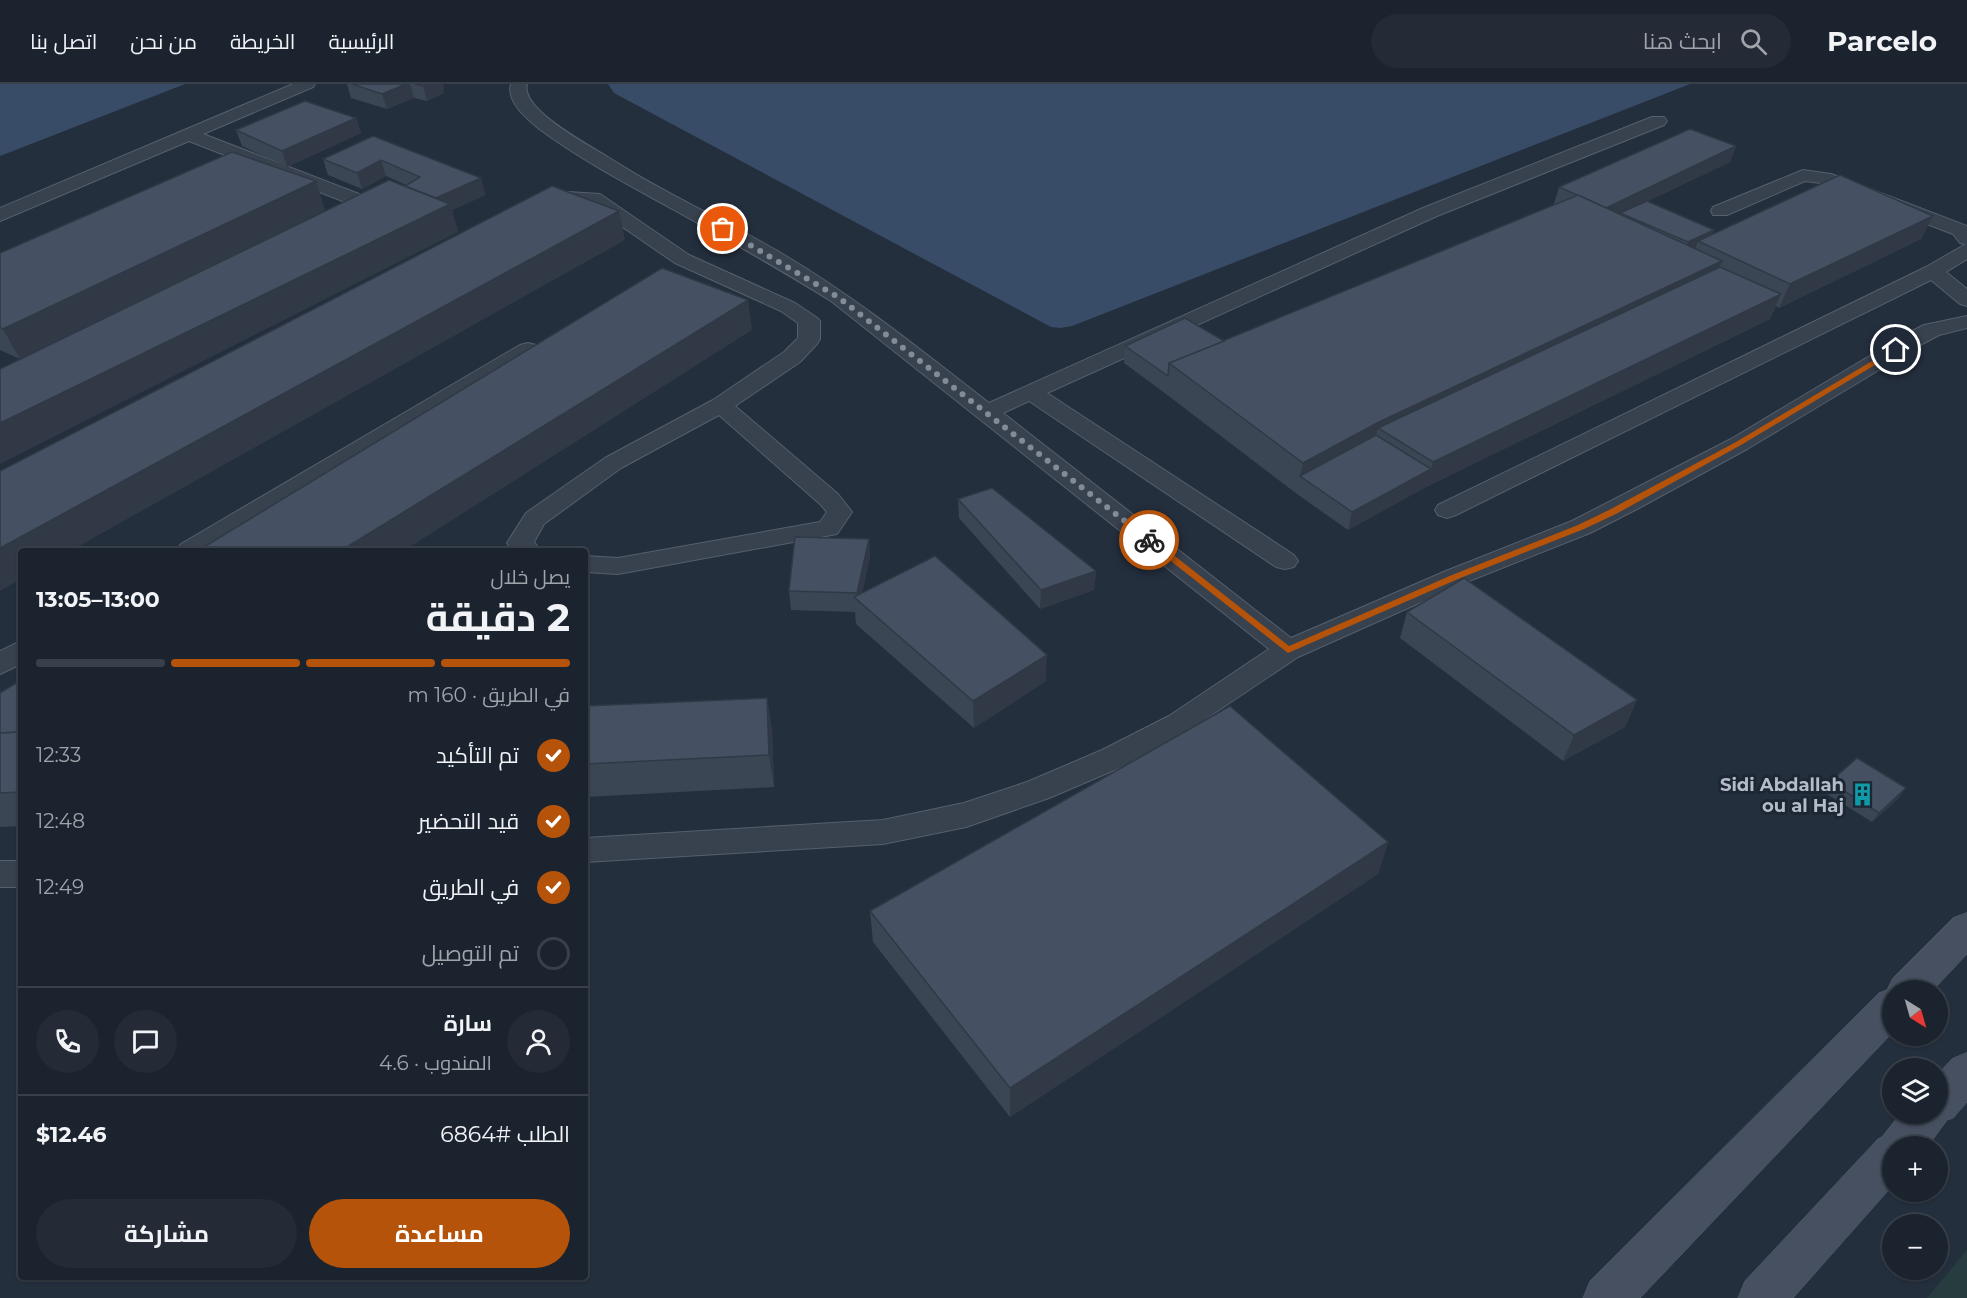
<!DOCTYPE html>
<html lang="ar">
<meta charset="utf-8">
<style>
:root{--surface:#1b232e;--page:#242b36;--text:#f1f3f6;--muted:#a0a4aa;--line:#39404a;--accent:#b45309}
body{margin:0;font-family:Montserrat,Cairo,sans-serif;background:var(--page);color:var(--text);direction:rtl;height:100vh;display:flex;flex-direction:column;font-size:22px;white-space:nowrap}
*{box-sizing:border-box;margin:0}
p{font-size:20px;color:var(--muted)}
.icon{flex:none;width:33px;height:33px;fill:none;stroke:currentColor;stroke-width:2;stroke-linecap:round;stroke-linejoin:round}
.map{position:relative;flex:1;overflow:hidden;direction:ltr}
.side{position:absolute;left:18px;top:464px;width:570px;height:732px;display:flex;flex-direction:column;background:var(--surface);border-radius:6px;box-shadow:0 2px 4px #0004,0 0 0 2px var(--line);direction:rtl}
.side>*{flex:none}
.needle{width:39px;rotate:143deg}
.tools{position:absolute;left:1882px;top:896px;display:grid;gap:12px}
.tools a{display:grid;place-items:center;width:66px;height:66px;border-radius:50%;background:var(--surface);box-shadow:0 2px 4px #0004,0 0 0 2px var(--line);font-size:30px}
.pin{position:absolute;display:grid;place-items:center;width:51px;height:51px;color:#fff;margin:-26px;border:3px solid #fff;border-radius:50%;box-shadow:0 2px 6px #0007}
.courier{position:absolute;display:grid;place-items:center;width:60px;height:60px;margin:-30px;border:4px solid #b45309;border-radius:50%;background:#fff;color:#222;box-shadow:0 2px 8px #0007}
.overview em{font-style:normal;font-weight:700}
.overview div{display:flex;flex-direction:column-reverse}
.overview{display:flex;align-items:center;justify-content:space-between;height:102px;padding:0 18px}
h1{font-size:39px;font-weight:700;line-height:45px}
.bar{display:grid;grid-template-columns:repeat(4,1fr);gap:9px 6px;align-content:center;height:72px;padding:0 18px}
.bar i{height:8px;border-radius:4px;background:var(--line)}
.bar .active{background:var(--accent)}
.bar p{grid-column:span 4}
.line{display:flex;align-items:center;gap:15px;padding:0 18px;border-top:2px solid var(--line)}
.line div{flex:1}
.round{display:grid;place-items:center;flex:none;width:63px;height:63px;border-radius:32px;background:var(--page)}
ol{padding:0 18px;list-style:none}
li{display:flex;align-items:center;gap:18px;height:66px}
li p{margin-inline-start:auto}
li .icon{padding:6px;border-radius:50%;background:var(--accent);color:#fff;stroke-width:4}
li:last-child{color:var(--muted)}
li i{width:33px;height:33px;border:3px solid var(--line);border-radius:50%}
.button{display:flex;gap:12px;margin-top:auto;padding:12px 18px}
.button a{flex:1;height:69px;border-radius:36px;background:var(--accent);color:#fff;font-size:24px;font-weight:700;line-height:69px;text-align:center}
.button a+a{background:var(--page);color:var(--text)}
header{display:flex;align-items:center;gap:36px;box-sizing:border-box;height:84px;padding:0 30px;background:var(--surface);border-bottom:2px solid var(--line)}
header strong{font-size:28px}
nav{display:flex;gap:33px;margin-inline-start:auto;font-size:21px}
.search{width:420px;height:54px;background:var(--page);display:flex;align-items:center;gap:15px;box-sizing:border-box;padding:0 21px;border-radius:33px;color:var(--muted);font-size:22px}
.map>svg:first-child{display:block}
.green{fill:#263c3f}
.water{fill:#394c67}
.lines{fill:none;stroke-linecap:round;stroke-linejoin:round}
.lane-casing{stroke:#565f6c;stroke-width:2}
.secondary-casing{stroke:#565f6c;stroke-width:1}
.lane{fill:#38414e;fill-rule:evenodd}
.secondary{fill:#465061;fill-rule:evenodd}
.wall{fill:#3b4654}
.shaded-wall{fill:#303945}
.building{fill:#455162;stroke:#303945;stroke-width:1.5}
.route{fill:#b45309}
.done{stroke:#828b98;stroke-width:6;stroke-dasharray:0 10.8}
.labels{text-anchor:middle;stroke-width:6;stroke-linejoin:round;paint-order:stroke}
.poi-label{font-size:18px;font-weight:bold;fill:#b4bcc9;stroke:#1d2633;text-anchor:end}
</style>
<header>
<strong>Parcelo</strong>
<div class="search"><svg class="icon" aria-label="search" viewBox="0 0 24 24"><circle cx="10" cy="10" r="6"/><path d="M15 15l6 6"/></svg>ابحث هنا</div>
<nav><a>الرئيسية</a><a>الخريطة</a><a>من نحن</a><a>اتصل بنا</a></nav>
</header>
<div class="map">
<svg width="1967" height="1214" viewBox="0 0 1967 1214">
<rect width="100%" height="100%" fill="#242f3e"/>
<!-- green -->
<path class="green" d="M1967,1166V1214H1927Z"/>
<!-- water -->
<g class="water">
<path d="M0,0H185L0,72Z"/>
<path d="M608,0H1690L1072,242L1060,244L1051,243L614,9Z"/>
</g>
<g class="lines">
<defs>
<g id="lane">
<path d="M293,0H315L313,3L203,50L372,115L378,123C377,136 366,145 352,142L349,138L359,128L358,123L189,57L0,137V124Z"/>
<path d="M511,0H527C520,26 591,62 611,75C667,111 729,138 786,172C858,215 923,268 989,319L1423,124L1652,33H1664L1667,37L1664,41L1437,132L1047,309L1294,471L1298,477L1294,483L1285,485L1276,483L1029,317L1003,329L1291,554L1446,487L1572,437L1731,355L1908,249L1924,241L1967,232V244L1939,251L1924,259L1747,365L1637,425L1590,449L1464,499L1298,573L1189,646L1124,682L1049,714L966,743L883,760L585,778V754L883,736L964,719L1027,698L1102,666L1169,632L1269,565L831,217C780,185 728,156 676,127C629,101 581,76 538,44C526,34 506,17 511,0Z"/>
<path d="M1803,86L1831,90L1967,142V175L1946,188L1967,205V222L1960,220L1931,196L1456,431L1447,434L1438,431L1435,426L1438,421L1926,183L1966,160L1960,159L1953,150L1821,99L1805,97L1727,131H1713L1711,127L1713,123Z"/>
<path d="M568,108L600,110L689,171L795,219L816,233L820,237V255L817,260L800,278L735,322L838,410L852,428L837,450L618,490L585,488V472L618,474L820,438L827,428L820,420L719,331L621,384L544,440L534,458L540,466L511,465L507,459L526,429L605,374L713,316L784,268L798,254V239L781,227L675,179L589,120H572L557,128H543L541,124L543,120Z"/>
<path d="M528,259L536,261L539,266L536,271L208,466H177L181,460L520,261Z"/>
<path d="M21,557V580L0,590V567Z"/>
<rect x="0" y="777" width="21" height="26"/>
</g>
<g id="secondary">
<path d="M1967,829V870L1933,906H1893V948L1640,1214H1583L1590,1197L1879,909L1887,906L1893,894L1953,834Z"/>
<path d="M1967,969V1018L1953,1034L1947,1036L1928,1062H1893V1101L1793,1214H1738L1745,1197L1878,1055L1882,1053L1901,1029H1938V990L1952,975Z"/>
</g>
</defs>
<!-- lane casing -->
<use href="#lane" class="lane-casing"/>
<!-- secondary casing -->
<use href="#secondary" class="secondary-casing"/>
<!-- lane -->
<use href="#lane" class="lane"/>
<!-- secondary -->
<use href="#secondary" class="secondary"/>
</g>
<!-- wall -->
<g class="wall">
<path d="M347,0H443L444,9L427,17L414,14L387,25L351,14Z"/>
<path d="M356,34L361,49L287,83L242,62L236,46Z"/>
<path d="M373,52L481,94L485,111L452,126L458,148L20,275L0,266V169L325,126L38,267L406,101L386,92L362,105L328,91L323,75Z"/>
<path d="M1736,62L1730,78L1648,117L1714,146L1712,151L1933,132L1921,155L1779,224L1776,222L1770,235L1426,403L1348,446L1297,410L1166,310L1124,279L1125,262L1224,257L1556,120H1554L1559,103Z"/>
<path d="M958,415L1096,487L1094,506L1040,525L959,434Z"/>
<path d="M869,455L870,473L862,509L1046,597L974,644L856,540L855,528L791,526L789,507Z"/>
<path d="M1407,528L1637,616L1625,643L1563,677L1400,554Z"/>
<path d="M21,596V742L0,743V609Z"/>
<path d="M767,614L772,646L774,703L585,713V622Z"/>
<path d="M1830,698L1899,714L1872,738L1824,708Z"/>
<path d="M1388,758L1378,790L1010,1033L873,858L870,827Z"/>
</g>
<!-- shaded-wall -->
<g class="shaded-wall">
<path d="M406,0H410L414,14L387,25L382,10Z"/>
<path d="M427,0H443L444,9L427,17L423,2Z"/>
<path d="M356,34L361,49L287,83L282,67Z"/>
<path d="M1736,62L1730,78L1619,131L1606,124Z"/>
<path d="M381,76L386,92L362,105L357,89Z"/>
<path d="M481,94L485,111L452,126L458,148L0,380V339L424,120Z"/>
<path d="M316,97L325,126L20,275L3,245Z"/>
<path d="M619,127L625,156L72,466H21V495L0,507V464Z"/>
<path d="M1933,132L1921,155L1779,224L1790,200Z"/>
<path d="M1714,146L1708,162L1698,157L1694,169L1682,175L1688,158Z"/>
<path d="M1722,177L1710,207L1378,344L1372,369L1300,392L1303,379L1379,338Z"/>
<path d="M1781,210L1770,235L1426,403L1348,446L1352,428L1431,385L1433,378Z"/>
<path d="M748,216L752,246L405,466H342Z"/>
<path d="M869,455L870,473L860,519L857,517V509Z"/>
<path d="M1096,487L1094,506L1040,525L1041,506Z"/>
<path d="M1047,571L1046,597L974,644L973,617Z"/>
<path d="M767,614L772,646L774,703L769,671Z"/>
<path d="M1637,616L1625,643L1563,677L1574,651Z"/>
<path d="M1906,704L1899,714L1872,738L1879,729Z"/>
<path d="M1388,758L1378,790L1010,1033V1004Z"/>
</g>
<!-- building -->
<g class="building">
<path d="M352,0H406L382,10Z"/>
<path d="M415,0H427L423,2Z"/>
<path d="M305,17L356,34L282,67L236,46Z"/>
<path d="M1690,45L1736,62L1606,124L1559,103Z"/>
<path d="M373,52L481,94L436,114L405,102L420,93L381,76L357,89L323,75Z"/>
<path d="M232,68L316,97L3,245L0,243V169Z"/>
<path d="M1840,91L1933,132L1790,200L1698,157Z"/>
<path d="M389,96L450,120L0,339V285Z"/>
<path d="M552,102L619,127L0,464V387Z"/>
<path d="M1578,111L1722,177L1379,338L1303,379L1169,279Z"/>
<path d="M1647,117L1714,146L1688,158L1620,129Z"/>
<path d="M1720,183L1781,210L1433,378L1378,344Z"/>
<path d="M662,184L748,216L342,466H199Z"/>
<path d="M1185,234L1224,257L1169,279L1168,292L1125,262Z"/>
<path d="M1376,351L1431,385L1352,428L1300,392Z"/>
<path d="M992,404L1096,487L1041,506L958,415Z"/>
<path d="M795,453L869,455L857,509L789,507Z"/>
<path d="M935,472L1047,571L973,617L854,513Z"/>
<path d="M1464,494L1637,616L1574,651L1407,528Z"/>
<path d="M21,596V648L0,649V609Z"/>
<path d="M767,614L769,671L585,680V622Z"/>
<path d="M1230,622L1388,758L1010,1004L870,827Z"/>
<path d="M21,648V708L0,709V649Z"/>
<path d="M1857,674L1906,704L1879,729L1830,698Z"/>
</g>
<!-- route -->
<path class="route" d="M1894,264L1900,266L1741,361L1616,430L1584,445L1458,495L1288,569L1144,456L1152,454L1289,562L1452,491L1578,441L1609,426L1736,358Z"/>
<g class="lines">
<!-- done -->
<path class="done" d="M723,145L838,213L1149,456"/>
</g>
<!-- icons -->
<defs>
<symbol id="building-bare" viewBox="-9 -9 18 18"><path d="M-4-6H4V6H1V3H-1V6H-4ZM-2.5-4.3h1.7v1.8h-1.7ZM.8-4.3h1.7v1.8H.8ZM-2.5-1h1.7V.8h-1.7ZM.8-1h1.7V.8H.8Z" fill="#0f9aa8" stroke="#1d2633" stroke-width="2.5" paint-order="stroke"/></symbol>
</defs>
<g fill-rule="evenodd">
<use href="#building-bare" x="1846" y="694" width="33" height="33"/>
</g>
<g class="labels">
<!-- poi labels -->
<g class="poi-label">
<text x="1844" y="707">Sidi Abdallah<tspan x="1844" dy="21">ou al Haj</tspan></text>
</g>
</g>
</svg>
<div class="tools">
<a><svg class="needle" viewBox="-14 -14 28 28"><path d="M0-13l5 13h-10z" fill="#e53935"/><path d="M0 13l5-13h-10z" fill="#a0a4aa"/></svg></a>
<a><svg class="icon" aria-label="layers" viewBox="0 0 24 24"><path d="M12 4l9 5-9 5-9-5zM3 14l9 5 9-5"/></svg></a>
<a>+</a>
<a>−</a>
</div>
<div class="pin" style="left:723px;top:145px;background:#ea580c"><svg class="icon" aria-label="bag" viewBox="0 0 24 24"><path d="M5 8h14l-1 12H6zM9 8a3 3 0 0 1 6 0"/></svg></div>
<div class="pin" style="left:1896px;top:266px;background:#1f2937"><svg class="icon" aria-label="home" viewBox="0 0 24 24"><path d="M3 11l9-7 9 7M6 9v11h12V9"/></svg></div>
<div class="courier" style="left:1149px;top:456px"><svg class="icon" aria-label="bike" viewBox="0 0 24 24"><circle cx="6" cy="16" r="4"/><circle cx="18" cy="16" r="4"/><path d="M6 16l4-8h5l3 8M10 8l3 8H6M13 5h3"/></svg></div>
<section class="side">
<div class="overview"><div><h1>2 دقيقة</h1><p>يصل خلال</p></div><em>13:00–13:05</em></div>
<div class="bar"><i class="active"></i><i class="active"></i><i class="active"></i><i></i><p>في الطريق · 160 m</p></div>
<ol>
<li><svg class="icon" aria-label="check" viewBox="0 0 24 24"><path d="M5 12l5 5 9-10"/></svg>تم التأكيد<p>12:33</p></li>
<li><svg class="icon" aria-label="check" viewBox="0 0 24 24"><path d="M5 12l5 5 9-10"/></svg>قيد التحضير<p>12:48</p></li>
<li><svg class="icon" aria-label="check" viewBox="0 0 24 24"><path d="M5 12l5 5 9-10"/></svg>في الطريق<p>12:49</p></li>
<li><i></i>تم التوصيل</li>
</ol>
<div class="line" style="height:108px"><a class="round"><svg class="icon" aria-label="person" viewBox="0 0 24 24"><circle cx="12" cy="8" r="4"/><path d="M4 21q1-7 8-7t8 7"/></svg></a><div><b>سارة</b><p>المندوب · 4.6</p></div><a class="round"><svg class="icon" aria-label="chat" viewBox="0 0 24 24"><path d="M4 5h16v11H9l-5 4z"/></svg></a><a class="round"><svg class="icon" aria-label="phone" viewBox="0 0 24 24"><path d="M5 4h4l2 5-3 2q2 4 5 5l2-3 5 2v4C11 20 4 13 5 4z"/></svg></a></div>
<div class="line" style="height:78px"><div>الطلب #6864</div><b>$12.46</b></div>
<div class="button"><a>مساعدة</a><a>مشاركة</a></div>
</section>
</div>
